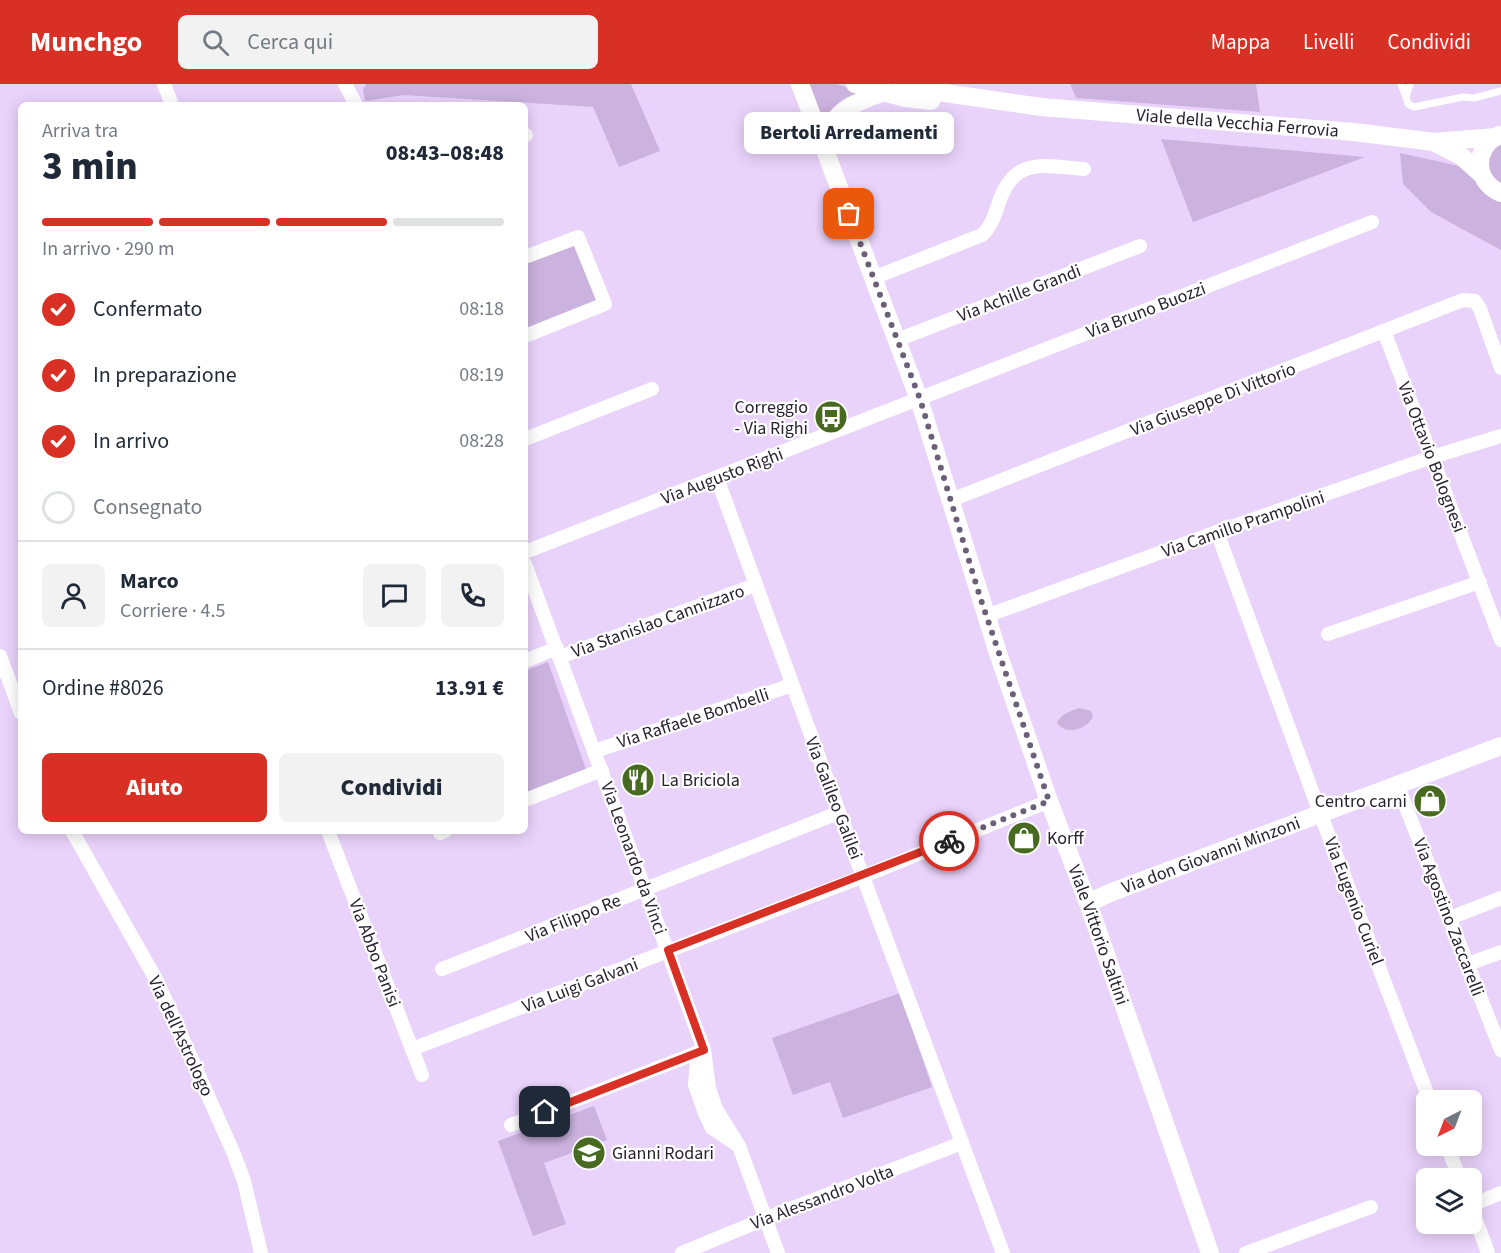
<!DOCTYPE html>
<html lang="it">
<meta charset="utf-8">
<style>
:root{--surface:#fff;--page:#f2f2f3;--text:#1f2937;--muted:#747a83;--line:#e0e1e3;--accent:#d93025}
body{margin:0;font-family:"Source Sans 3",sans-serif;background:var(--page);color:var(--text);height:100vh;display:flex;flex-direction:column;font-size:22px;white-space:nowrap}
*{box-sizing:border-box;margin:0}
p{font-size:20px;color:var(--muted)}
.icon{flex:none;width:33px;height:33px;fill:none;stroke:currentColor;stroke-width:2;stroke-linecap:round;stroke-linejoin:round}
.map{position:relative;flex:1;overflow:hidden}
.details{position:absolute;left:18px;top:18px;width:510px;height:732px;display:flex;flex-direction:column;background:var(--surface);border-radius:9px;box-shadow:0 3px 15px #0003}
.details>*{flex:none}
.needle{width:39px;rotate:222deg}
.tools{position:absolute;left:1416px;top:1006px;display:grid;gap:12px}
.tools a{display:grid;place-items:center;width:66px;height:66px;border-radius:9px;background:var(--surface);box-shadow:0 3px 15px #0003;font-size:30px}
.pin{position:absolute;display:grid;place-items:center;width:51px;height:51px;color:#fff;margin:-26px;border-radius:12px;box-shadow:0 3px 9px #0006}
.courier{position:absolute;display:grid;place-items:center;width:60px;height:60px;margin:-30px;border:4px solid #d93025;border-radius:50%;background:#fff;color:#222;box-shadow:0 2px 8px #0007}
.bubble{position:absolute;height:42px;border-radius:9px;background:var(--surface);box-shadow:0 3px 15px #0003;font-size:20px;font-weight:800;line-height:42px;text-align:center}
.headline em{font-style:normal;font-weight:800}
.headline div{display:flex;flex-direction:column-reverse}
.headline{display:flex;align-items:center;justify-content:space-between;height:102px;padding:0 24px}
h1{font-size:39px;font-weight:800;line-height:45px}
.bar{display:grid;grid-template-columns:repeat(4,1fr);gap:9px 6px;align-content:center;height:72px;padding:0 24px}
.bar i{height:8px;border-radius:4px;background:var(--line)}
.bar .selected{background:var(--accent)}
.bar p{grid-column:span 4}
.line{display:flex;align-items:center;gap:15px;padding:0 24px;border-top:2px solid var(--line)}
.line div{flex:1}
.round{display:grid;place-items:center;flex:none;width:63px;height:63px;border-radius:9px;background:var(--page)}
ol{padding:0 24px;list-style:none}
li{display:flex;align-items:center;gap:18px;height:66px}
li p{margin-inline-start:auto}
li .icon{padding:6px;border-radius:50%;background:var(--accent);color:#fff;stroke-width:4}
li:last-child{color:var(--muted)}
li i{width:33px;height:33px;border:3px solid var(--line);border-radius:50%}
.action{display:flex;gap:12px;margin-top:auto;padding:12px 24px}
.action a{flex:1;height:69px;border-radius:9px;background:var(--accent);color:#fff;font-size:24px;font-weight:800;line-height:69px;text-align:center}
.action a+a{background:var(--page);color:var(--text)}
header{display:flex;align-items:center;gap:36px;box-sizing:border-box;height:84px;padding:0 30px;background:var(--accent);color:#fff}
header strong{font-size:28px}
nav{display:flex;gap:33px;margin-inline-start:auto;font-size:21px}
.search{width:420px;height:54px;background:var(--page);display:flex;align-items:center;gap:15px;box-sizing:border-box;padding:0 21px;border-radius:9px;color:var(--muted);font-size:22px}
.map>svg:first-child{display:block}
.green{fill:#ccb2df}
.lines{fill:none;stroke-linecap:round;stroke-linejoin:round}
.lane{stroke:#fff;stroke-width:7}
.street{stroke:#fff;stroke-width:14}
.secondary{stroke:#fff;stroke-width:18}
.done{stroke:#6d5f77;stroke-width:6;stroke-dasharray:0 10.8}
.route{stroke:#d93025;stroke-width:8}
.labels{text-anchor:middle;stroke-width:4.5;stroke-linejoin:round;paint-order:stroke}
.street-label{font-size:18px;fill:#2a2130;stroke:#fff}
.poi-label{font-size:18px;fill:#2a2130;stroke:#fff;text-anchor:start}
</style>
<header>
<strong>Munchgo</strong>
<div class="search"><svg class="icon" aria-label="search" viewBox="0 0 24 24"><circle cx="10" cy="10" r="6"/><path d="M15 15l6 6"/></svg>Cerca qui</div>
<nav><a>Mappa</a><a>Livelli</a><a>Condividi</a></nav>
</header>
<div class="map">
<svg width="1501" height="1169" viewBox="0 0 1501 1169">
<rect width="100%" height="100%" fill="#ead3fb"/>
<!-- green -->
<g class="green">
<path d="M366,0H631L660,67L619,83L593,23L404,11L365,17L363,6Z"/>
<path d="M807,0H836L861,8C839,15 832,22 822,42Z"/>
<path d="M1070,0H1256L1260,28L1076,14Z"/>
<path d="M875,28L870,39L853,44L838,52L834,50C847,30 852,29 875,28Z"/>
<path d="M1161,55L1365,73L1193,138Z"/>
<path d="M1501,58V166L1431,128L1403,100L1400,69L1487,88L1486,75Z"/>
<path d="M574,159L598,217L525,246V178Z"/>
<path d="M548,578L588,691L525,714V587Z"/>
<path d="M1079,624L1091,627L1093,632C1089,645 1064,653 1057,638C1062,630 1070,627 1079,624Z"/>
<path d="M900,909L932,1003L843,1034L830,998L793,1011L772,954Z"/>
<path d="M594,1022L607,1056L544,1079L566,1140L533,1152L498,1057Z"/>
</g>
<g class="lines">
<!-- lane -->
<g class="lane">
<path d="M1401,0L1406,13"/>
<path d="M1410,0L1406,13L1408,20L1414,23L1463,13L1474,14L1501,7"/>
</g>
<!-- street -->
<g class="street">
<path d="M164,0L172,21"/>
<path d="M345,0L356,21"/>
<path d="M525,51H526"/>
<path d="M525,173L578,153L605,220L525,252"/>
<path d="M873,194L982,151C992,142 995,130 999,118C1015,72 1044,82 1084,85"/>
<path d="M1384,247L1501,556"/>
<path d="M897,256L1140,162"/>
<path d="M525,355L652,305"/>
<path d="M717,394C811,653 906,911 1003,1169"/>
<path d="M951,416L1463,216L1475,217L1480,225L1501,284"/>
<path d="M1217,448L1320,729L1430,1017"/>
<path d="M525,468L1372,138"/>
<path d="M525,480L704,966L709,1004L716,1025L739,1062L778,1169"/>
<path d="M986,532L1217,448L1432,373L1501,352"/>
<path d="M1328,550L1480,498"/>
<path d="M0,572L21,629"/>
<path d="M560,573L755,501"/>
<path d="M525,577L557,564"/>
<path d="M595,667L792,601"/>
<path d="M1397,700L1501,966"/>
<path d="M525,716L602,686"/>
<path d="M72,747L157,897L234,1070L244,1097L261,1169"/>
<path d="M328,747L422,991"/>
<path d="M439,747L440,749L445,747"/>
<path d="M1450,834L1501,814"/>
<path d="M1468,880L1501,868"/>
<path d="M442,885L838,729"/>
<path d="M412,965L864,792L1049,717"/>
<path d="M703,968L697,977L695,1001L705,1029L712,1044L736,1060"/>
<path d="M511,1041L704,966"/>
<path d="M1447,1062L1460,1095"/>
<path d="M1472,1121L1501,1109"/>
<path d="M1472,1125L1488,1169"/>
<path d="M682,1169L774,1131L962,1059"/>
<path d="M1246,1169L1371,1123"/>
</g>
<!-- secondary -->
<g class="secondary">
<path id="s1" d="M800,0L919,315L998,569L1049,717L1088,819L1210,1169"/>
<path d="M855,0L905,14L931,17"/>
<path id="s2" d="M901,0L931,7L1041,23L1354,48L1434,58L1496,53"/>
<path d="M1499,51C1472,64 1475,99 1501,109"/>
<path d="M820,55C837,28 851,19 882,9"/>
<path d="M1435,59L1461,72L1481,90"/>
<path id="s3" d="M1088,819L1112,808L1501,662"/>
</g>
</g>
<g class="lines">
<!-- done -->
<path class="done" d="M849,130L920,315L980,513L1049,717L949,757"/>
<!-- route -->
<path class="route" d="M545,1028L704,966L668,866L949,757"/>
</g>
<!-- icons -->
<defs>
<symbol id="bus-disc" viewBox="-11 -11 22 22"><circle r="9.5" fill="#476920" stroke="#fff"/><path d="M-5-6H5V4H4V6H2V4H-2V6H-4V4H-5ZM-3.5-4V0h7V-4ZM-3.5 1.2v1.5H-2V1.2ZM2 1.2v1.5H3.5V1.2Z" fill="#fff"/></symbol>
<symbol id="restaurant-disc" viewBox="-11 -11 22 22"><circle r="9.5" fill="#476920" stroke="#fff"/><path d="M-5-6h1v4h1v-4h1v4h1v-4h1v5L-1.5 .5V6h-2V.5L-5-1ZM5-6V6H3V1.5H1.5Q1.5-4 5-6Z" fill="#fff"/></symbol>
<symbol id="shop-disc" viewBox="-11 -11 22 22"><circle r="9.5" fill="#476920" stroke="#fff"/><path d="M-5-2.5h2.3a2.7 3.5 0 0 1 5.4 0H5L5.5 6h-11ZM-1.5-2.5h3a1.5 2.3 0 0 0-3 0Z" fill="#fff"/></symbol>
<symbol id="school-disc" viewBox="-11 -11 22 22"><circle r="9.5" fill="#476920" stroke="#fff"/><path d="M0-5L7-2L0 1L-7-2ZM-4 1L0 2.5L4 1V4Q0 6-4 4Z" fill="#fff"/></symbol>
</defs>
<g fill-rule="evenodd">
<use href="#bus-disc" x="812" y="314" width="38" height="38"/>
<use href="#restaurant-disc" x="619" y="677" width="38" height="38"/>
<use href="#shop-disc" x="1411" y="698" width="38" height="38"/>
<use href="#shop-disc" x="1005" y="735" width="38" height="38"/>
<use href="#school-disc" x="570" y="1050" width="38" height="38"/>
</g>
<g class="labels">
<!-- street labels -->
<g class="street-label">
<text dy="6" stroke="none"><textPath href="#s2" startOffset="339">Viale della Vecchia Ferrovia</textPath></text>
<text transform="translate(1019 209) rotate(-21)" y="6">Via Achille Grandi</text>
<text transform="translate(1146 226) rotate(-21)" y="6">Via Bruno Buozzi</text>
<text transform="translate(1213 315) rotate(-21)" y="6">Via Giuseppe Di Vittorio</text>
<text transform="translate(1432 373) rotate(69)" y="6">Via Ottavio Bolognesi</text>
<text transform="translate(722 392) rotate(-21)" y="6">Via Augusto Righi</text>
<text transform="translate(1243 440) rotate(-19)" y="6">Via Camillo Prampolini</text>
<text transform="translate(658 537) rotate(-20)" y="6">Via Stanislao Cannizzaro</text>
<text transform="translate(693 634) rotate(-18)" y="6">Via Raffaele Bombelli</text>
<text transform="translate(834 714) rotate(69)" y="6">Via Galileo Galilei</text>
<text dy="6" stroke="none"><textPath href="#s3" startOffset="132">Via don Giovanni Minzoni</textPath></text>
<text transform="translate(634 774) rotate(70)" y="6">Via Leonardo da Vinci</text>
<text transform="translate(1354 817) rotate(69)" y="6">Via Eugenio Curiel</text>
<text transform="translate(1449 833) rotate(69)" y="6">Via Agostino Zaccarelli</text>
<text transform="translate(573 834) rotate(-22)" y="6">Via Filippo Re</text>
<text dy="6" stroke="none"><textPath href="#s1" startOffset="902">Viale Vittorio Saltini</textPath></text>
<text transform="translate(375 869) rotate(69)" y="6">Via Abbo Panisi</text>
<text transform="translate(580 901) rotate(-21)" y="6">Via Luigi Galvani</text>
<text transform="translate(181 952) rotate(65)" y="6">Via dell'Astrologo</text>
<text transform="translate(822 1113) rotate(-21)" y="6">Via Alessandro Volta</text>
</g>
<!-- poi labels -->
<g class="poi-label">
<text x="808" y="329" text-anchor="end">Correggio<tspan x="808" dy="21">- Via Righi</tspan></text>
<text x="661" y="702">La Briciola</text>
<text x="1407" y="723" text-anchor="end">Centro carni</text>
<text x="1047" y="760">Korff</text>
<text x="612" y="1075">Gianni Rodari</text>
</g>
</g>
</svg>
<div class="tools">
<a><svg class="needle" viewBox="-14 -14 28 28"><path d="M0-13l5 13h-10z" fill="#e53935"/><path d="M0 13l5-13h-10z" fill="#747a83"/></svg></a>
<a><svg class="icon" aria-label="layers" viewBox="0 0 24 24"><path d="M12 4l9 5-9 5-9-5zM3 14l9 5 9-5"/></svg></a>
</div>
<div class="pin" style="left:849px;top:130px;background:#ea580c"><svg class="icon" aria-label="bag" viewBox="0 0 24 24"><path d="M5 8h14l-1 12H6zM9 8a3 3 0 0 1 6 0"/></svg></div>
<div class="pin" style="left:545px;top:1028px;background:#1f2937"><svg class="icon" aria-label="home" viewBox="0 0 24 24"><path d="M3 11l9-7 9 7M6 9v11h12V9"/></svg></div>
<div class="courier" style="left:949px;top:757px"><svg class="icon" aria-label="bike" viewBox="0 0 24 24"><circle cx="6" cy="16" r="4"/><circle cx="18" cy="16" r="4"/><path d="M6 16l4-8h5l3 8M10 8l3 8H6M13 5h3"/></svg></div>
<div class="bubble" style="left:744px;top:28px;width:210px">Bertoli Arredamenti</div>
<section class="details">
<div class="headline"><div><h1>3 min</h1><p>Arriva tra</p></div><em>08:43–08:48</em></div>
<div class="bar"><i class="selected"></i><i class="selected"></i><i class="selected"></i><i></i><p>In arrivo · 290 m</p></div>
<ol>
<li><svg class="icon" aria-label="check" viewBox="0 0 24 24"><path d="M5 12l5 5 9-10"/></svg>Confermato<p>08:18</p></li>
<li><svg class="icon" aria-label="check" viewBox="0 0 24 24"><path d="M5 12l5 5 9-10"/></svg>In preparazione<p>08:19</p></li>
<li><svg class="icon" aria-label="check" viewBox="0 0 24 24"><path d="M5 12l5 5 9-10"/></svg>In arrivo<p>08:28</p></li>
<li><i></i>Consegnato</li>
</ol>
<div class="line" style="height:108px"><a class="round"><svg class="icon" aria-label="person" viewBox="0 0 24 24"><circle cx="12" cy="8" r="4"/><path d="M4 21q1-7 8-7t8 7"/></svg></a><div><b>Marco</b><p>Corriere · 4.5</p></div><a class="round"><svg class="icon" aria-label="chat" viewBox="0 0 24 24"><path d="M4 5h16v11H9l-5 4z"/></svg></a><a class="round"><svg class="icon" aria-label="phone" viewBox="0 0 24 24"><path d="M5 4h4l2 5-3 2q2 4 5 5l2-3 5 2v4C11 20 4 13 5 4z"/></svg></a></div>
<div class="line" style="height:78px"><div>Ordine #8026</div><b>13.91 €</b></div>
<div class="action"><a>Aiuto</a><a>Condividi</a></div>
</section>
</div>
